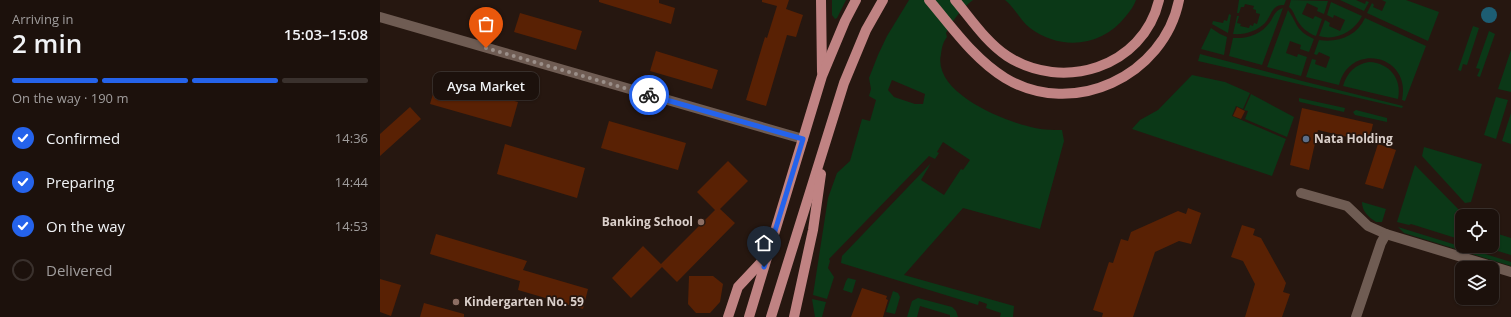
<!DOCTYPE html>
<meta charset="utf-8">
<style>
:root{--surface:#1c110c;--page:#291f1a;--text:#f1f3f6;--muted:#a09d9d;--line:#3a312d;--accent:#2563eb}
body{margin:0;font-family:"Open Sans",sans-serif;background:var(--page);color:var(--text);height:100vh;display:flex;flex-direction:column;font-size:15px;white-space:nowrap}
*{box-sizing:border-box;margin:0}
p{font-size:13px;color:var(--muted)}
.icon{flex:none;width:22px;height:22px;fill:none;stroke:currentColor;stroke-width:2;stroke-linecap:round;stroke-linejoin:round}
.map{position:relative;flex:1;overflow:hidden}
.drawer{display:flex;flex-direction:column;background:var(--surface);width:380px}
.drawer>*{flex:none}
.buttons{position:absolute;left:1075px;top:209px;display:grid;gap:8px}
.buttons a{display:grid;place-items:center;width:44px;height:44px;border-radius:8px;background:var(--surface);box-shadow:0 1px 3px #0004,0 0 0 1px var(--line);font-size:20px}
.pin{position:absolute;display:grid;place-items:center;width:34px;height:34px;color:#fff;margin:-41px -17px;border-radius:50% 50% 50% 0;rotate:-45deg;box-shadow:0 0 4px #0007}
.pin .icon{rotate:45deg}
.courier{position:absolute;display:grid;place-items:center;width:40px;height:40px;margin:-20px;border:3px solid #2563eb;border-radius:50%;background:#fff;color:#222;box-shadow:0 1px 5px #0007}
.bubble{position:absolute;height:28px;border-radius:8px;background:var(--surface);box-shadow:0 1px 3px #0004,0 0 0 1px var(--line);font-size:13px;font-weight:600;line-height:28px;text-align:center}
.overview em{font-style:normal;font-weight:600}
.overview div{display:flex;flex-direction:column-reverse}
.overview{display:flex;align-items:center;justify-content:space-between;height:68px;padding:0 12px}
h1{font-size:26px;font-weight:600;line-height:30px}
.bar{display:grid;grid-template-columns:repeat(4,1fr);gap:6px 4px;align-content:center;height:48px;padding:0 12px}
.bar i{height:5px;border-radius:3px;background:var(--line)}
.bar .active{background:var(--accent)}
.bar p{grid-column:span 4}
ol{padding:0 12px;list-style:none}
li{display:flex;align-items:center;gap:12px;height:44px}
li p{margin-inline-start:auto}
li .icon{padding:4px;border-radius:50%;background:var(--accent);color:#fff;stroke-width:4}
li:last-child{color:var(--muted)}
li i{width:22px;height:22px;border:2px solid var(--line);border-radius:50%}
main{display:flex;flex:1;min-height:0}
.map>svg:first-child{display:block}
.green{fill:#0b3817;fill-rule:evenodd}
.water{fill:#1d5d73}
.building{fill:#592104}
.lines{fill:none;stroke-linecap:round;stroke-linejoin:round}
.minor{stroke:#6f5c53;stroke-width:10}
.major{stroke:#c08383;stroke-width:10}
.done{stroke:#9b8f89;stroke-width:4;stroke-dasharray:0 7.2}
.route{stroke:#2563eb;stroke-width:5}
.service-dot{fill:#5c6f8a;stroke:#261710;stroke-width:1.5}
.education-dot{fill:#8d6e63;stroke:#261710;stroke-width:1.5}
.labels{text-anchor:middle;stroke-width:3.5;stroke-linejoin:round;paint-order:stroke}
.poi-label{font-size:12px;font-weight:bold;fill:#dacfca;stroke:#261710;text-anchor:start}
</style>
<main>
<section class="drawer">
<div class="overview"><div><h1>2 min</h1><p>Arriving in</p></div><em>15:03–15:08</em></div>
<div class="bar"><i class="active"></i><i class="active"></i><i class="active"></i><i></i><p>On the way · 190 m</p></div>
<ol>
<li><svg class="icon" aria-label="check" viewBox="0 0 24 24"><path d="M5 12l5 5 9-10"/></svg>Confirmed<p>14:36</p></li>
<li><svg class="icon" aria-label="check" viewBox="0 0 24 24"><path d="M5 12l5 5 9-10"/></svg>Preparing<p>14:44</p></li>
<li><svg class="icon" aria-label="check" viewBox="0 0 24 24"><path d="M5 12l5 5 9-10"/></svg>On the way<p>14:53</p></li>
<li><i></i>Delivered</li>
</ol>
</section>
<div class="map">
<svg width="1131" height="317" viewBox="0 0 1131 317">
<rect width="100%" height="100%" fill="#261710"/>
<!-- green -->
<g class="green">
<path d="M452,0H466L457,18L455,19L452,15Z"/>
<path d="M529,0H593C581,9 573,20 566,33L567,37C563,42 562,47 561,54C552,93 625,122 655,128C664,130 673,130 682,130L684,141L660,229L583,208L524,275L634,306L633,317H620L621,313L606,308L607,304L599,301L598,305L461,263L462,256L551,163L541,180L564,195L581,169L583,170L590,160L563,142L557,152L559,153L555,159L549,156L449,259L450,261L448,268L454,277L447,299L433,295L448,198L457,173L470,161L482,119L490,121L496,100L489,96L491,89L489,78L498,55L507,36ZM512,80L545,94L543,104H535L514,97L508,90Z"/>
<path d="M625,0H756C754,6 750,11 746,16C722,47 681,51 650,28C640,20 635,8 625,0Z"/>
<path d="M859,0H906L904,5C892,4 891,16 885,23C877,31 865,35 853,34L857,16H859L857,23L861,24L860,26L869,28L870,25L873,26L874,23L877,24L880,14L876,13V10L873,9L874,6L865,4L864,7H861L859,13H857Z"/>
<path d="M911,0L948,1L944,14L937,11L938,8L927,3L922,14L933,19L935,16L942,19L936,36C927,33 920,26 916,18C914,14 913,10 909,7Z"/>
<path d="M960,0H976L985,4L986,1L989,2L984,11Z"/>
<path d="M1002,0H1026L1059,12L1048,41L987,13L992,3L994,5L993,7L1002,11L1006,2Z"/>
<path d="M951,2L982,16C974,32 956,41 939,36L945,20L950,23L949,26L960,31L965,20L954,15L953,18L947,15Z"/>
<path d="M903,8L882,65L849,56L853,38C867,39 882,34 890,22C894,16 895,10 903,8Z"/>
<path d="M908,10C918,24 915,30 934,39L929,52L920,49L921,45L910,41L906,53L917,57L918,54L927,57L921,76L887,67Z"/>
<path d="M849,14L851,15L848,33L832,24L833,21L843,23L844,20L847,21Z"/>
<path d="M985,18L1046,46L1025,101L1022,100C1032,55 970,41 959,85L926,77L932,59L936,60L935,64L946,68L950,57L939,52L937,55L934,54L939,40C958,43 977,36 985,18Z"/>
<path d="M1093,26L1099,28L1087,65L1083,64L1081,71L1078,70Z"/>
<path d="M831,28L840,34L847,37L844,55L821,49Z"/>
<path d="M1109,31L1115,34L1100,77L1097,76L1100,69L1096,68Z"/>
<path d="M1131,50V92L1118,89Z"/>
<path d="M820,54L922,81L1023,106L1022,108L818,61Z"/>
<path d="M989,62C1010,63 1022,79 1018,99L963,86C967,72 976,64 989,62Z"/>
<path d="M812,75L845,82L870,93L863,109L856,106L852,116L906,139L892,176L752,129L760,120L778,110Z"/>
<path d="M871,94L914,117L907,137L865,119L868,111L864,110Z"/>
<path d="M1116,97L1128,100L1116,139L1104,135Z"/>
<path d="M919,98L965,108L964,112L920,102L919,101Z"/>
<path d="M976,110L1007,118V122L975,115L973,112Z"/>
<path d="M1131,113V144L1122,141Z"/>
<path d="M1044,147L1102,164L1091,202L1085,203L1042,156Z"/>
<path d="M1035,165L1085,216H1082V240L1031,224L1029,225L1017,222Z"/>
<path d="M982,202L1006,209L1002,222H996C988,217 982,211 982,202Z"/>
<path d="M1018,227L1131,262V266L1024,233Z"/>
<path d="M1112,232L1131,238V255L1101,246H1112Z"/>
<path d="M468,278L476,280L472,293L463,290L466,281Z"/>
<path d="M513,291L518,293L520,297L515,314L506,312Z"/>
<path d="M538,298L572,307L576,311L578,317H570V315L540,306L537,317H527L532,301Z"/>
<path d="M432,299L446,302L442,317H435Z"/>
</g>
<!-- water -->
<circle class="water" cx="1109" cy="15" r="8"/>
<!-- building -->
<g class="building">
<path d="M219,0H279V3L295,8L291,24L219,2Z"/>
<path d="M382,0H409L406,9L423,15L416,37L407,35L386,106L366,100L385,37L387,38L397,6L382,2Z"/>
<path d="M140,13L202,31L196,50L134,32Z"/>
<path d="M276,51L338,70L332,89L270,71Z"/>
<path d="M57,80L138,102L131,127L50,104Z"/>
<path d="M30,107L41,119L0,156V134Z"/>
<path d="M857,107L865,111L861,119L853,116Z"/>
<path d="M922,108L993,124L989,142L938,130L929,170L910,165Z"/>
<path d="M229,121L306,143L298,170L221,148Z"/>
<path d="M125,144L205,168L197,198L117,174Z"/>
<path d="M998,144L1016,150L1003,189L985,184Z"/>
<path d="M348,161L368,181L340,209L355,223L297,282L282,267L251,298L232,278L263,246L281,264L335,210L317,192Z"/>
<path d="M808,208L821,213L811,244L799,241L775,252L753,317H722L723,313L713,310L729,262L733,263L741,239L748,241L751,232L798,211L806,214Z"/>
<path d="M862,225L875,229L873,235L881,238L906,283L903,292L910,294L902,317H865L875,284L863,261L851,257Z"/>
<path d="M56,234L147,261L143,270L208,289L203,309L138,290L140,281L50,254Z"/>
<path d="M309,276H333L343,284L340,302L330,313H316L308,304Z"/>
<path d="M0,279L21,285L11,316L0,312Z"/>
<path d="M482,288L507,296L506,299L508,300L503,317H471Z"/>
<path d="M44,303L84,314V317H40Z"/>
</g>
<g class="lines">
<!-- minor -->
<g class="minor">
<path d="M0,17L423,139"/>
<path d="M921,193L967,206L988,226L1006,234L1131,272"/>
<path d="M976,317L1001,243L1006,234"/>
</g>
<!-- major -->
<g class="major">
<path d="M441,0L442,72"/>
<path d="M549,0C572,27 594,59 625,78C693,119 784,76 799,0"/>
<path d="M575,0C591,19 606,42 627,56C682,92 763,68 779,0"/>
<path d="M348,317L358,287L387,256"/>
<path d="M369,317L442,76L465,21L476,0"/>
<path d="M391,317L464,83L486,30L503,0"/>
<path d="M414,317L433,230L441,174"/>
</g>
</g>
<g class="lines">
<!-- done -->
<path class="done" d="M106,48L269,95"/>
<!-- route -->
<path class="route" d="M269,95L423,139L384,267"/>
</g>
<!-- markers -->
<circle class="service-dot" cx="926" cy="139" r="4"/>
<g class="education-dot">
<circle cx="321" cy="222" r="4"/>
<circle cx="76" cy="302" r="4"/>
</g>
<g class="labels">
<!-- poi labels -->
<g class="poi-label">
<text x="934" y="143">Nata Holding</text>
<text x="313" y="226" text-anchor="end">Banking School</text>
<text x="84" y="306">Kindergarten No. 59</text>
</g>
</g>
</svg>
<div class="buttons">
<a><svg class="icon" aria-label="locate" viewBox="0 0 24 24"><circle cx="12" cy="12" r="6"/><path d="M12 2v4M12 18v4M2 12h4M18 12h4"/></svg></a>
<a><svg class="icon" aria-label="layers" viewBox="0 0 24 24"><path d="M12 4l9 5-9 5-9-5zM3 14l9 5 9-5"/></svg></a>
</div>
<div class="pin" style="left:106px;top:48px;background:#ea580c"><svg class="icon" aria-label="bag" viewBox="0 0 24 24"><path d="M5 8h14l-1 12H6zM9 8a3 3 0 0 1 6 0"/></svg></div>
<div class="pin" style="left:384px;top:267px;background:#1f2937"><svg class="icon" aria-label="home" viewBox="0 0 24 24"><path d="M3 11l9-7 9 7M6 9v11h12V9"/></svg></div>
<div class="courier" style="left:269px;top:95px"><svg class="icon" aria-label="bike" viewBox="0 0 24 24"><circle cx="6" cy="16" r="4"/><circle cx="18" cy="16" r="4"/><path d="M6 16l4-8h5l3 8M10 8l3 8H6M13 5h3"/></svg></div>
<div class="bubble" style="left:53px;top:72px;width:106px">Aysa Market</div>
</div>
</main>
